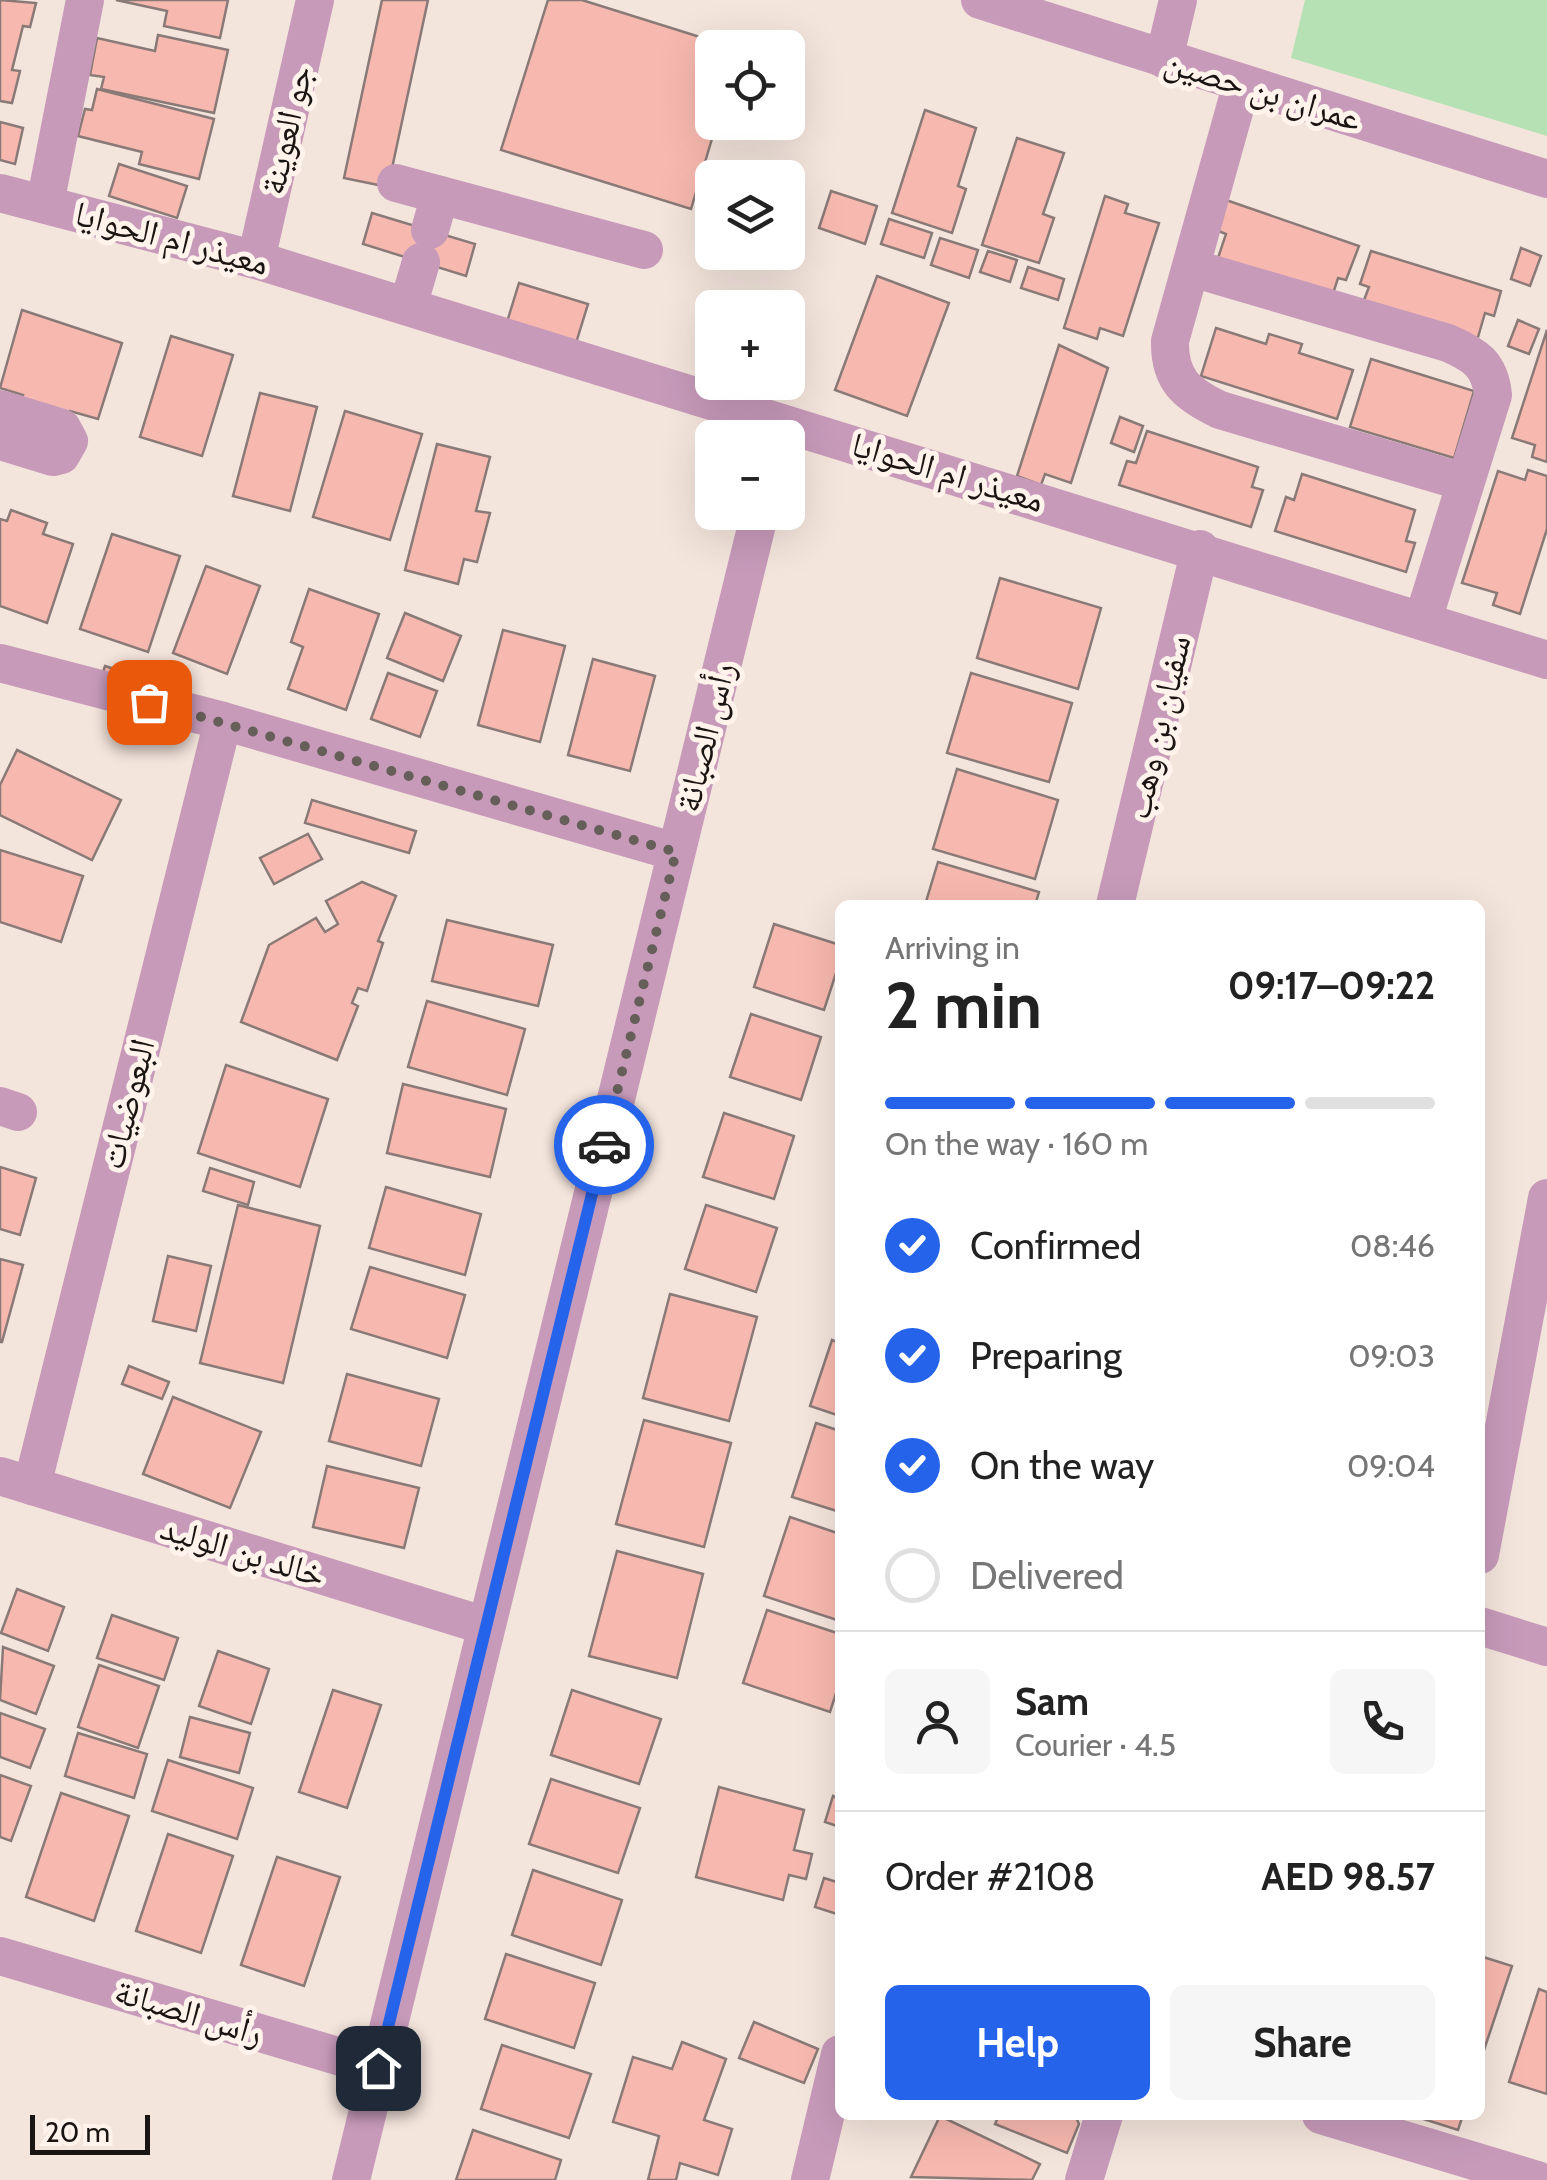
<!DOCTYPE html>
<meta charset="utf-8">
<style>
:root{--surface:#fff;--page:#f6f6f6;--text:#222;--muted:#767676;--line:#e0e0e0;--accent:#2563eb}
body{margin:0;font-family:Cabin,"Noto Naskh Arabic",sans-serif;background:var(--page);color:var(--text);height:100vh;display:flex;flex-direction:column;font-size:38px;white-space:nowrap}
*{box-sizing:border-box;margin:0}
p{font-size:32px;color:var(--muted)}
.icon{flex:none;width:55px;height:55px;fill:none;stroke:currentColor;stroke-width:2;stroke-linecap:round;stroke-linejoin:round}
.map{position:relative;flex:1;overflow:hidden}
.drawer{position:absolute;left:835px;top:900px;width:650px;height:1220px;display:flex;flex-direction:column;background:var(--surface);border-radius:15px;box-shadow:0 10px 40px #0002}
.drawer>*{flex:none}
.buttons{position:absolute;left:695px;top:30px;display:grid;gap:20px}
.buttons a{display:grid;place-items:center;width:110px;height:110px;border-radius:15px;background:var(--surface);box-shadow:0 10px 40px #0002;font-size:50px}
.scale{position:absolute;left:30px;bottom:25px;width:120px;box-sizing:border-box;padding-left:10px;border:5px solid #1a1512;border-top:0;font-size:28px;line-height:35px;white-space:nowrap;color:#1a1512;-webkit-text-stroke:8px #fff3eb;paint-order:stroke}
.pin{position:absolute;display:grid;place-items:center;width:85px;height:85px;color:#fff;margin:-42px;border-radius:20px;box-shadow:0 5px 15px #0006}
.courier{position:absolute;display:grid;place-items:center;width:100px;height:100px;margin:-50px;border:8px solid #2563eb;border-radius:50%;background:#fff;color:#222;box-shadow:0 2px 12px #0007}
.overview em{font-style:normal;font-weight:800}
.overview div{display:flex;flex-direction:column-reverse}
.overview{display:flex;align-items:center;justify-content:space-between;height:170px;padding:0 50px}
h1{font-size:65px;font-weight:800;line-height:75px}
.bar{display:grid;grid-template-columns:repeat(4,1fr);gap:15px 10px;align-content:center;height:120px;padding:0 50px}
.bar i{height:12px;border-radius:8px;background:var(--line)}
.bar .selected{background:var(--accent)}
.bar p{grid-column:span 4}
.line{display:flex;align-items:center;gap:25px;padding:0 50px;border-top:2px solid var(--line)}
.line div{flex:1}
.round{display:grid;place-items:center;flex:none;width:105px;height:105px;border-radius:15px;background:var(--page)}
ol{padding:0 50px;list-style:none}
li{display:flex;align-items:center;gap:30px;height:110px}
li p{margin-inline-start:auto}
li .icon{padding:10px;border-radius:50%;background:var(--accent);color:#fff;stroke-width:4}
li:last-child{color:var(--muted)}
li i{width:55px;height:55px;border:5px solid var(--line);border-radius:50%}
.primary-button{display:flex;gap:20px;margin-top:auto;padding:20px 50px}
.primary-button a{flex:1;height:115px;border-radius:15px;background:var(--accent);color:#fff;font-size:40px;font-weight:800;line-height:115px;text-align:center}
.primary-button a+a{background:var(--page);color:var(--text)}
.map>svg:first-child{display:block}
.green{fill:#b6e1b5}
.building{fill:#f7b9af;stroke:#8a7a77;stroke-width:2.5}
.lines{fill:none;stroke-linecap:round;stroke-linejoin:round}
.minor{stroke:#c79aba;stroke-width:38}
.done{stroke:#665e59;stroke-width:10;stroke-dasharray:0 18}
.route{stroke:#2563eb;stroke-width:12}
.labels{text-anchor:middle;stroke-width:10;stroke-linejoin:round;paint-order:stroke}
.street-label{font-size:35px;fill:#1a1512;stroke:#fff3eb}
</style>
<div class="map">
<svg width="1547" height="2180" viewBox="0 0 1547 2180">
<rect width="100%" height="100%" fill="#f4e5dc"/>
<!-- green -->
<path class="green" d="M1305,0H1547V136L1291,58Z"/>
<!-- building -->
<g class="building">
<path d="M0,0L36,3L30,27L23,26L12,70L20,71L12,103L0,101Z"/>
<path d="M116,0H228L220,38L164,26L167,11Z"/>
<path d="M382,0H428L388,187L344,178Z"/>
<path d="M548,0H582L735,48H712V122H717L691,209L501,150Z"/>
<path d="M158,35L228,50L214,113L101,89L104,77L90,75L97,38L155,51Z"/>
<path d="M97,89L214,119L199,179L139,164L142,152L78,136L85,109L92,110Z"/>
<path d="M925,110L976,128L958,186L966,189L952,233L892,213Z"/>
<path d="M0,122L23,128L15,164L0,160Z"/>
<path d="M1017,138L1064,153L1043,214L1054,218L1039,263L982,245Z"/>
<path d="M119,164L187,186L177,218L109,196Z"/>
<path d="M831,191L877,206L865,244L819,228Z"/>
<path d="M1105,196L1128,204L1125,213L1159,223L1123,336L1100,328L1097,339L1064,328Z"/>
<path d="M1226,200L1359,246L1346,280L1338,278L1331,300L1217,261L1226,234L1216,230Z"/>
<path d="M372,213L475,244L466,276L363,244Z"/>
<path d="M889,219L932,233L924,258L881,244Z"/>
<path d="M940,238L978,250L969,278L931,265Z"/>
<path d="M1521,248L1541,256L1530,286L1511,279Z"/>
<path d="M988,251L1017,260L1010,282L980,272Z"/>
<path d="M1371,251L1501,291L1494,316L1485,313L1476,344L1361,308L1369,287L1360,284Z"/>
<path d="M1028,267L1064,279L1058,300L1021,288Z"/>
<path d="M877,276L949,303L907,416L835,390Z"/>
<path d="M519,283L588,304L576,343L507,322Z"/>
<path d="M22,310L122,343L98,419L70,411L65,426L17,410L23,395L0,388Z"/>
<path d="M1518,320L1539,329L1529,354L1508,346Z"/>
<path d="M1216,328L1266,344L1269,334L1302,344L1299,353L1353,370L1337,419L1201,376Z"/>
<path d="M1547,330V462L1532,457L1535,445L1512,438Z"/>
<path d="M171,336L233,355L202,456L140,437Z"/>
<path d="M1059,345L1108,368L1071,483L1045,474L1041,485L1017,476Z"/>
<path d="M1371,359L1474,391L1454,458L1350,427Z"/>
<path d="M260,393L317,407L290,511L233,496Z"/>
<path d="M345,411L422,434L390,540L313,517Z"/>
<path d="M1120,417L1143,426L1134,452L1111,443Z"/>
<path d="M1147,431L1258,467L1252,487L1263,490L1251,527L1119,485L1127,461L1136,463Z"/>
<path d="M437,444L490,457L476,511L490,513L477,562L464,559L458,584L405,570Z"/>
<path d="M1528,470L1547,476V529L1520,614L1493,605L1497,593L1462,583L1498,471L1525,480Z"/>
<path d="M1302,474L1415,510L1406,541L1415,543L1406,572L1275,531L1286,497L1294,500Z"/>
<path d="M11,510L47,523L43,534L73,544L47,623L0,606V519L7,521Z"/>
<path d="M112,534L180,556L148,652L80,629Z"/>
<path d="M206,566L260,586L227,674L173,653Z"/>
<path d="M1000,578L1101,608L1078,689L977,658Z"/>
<path d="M309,589L379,614L346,710L288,689L303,647L291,642Z"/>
<path d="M405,613L461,636L443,681L387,658Z"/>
<path d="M503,630L565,646L540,742L478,725Z"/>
<path d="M593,659L655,676L630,771L568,755Z"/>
<path d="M105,666L165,685L160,699L100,681Z"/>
<path d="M388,673L437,691L420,737L371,719Z"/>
<path d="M971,673L1072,703L1049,782L947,753Z"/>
<path d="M17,750L121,800L92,860L0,815V785Z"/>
<path d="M957,769L1058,800L1035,879L933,849Z"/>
<path d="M312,800L416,831L409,853L305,823Z"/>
<path d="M308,834L322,859L274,884L260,858Z"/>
<path d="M0,850L83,876L61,942L0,922Z"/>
<path d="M938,862L1039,892L1035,905H925Z"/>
<path d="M362,882L396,896L378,941L383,943L367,991L358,988L352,1003L358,1006L337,1060L241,1022L269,945L316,918L325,932L338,924L326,901Z"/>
<path d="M447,920L553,945L538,1006L432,981Z"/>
<path d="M774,924L840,945V961L824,1010L754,987Z"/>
<path d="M427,1001L525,1029L507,1095L408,1067Z"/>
<path d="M751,1014L821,1037L801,1100L730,1077Z"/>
<path d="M226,1065L328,1099L300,1187L198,1153Z"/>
<path d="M403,1084L506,1109L490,1177L387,1153Z"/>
<path d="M724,1113L794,1136L774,1199L703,1177Z"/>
<path d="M0,1167L36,1178L20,1235L0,1229Z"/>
<path d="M210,1168L254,1182L248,1205L203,1191Z"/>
<path d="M386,1187L481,1214L465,1275L369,1248Z"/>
<path d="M238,1205L320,1226L283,1383L200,1363Z"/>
<path d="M706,1205L777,1228L756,1292L685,1269Z"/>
<path d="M168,1256L211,1266L196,1331L153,1321Z"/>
<path d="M0,1259L23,1265L2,1342H0Z"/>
<path d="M370,1267L465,1295L447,1358L351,1329Z"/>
<path d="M670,1294L757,1317L729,1421L643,1398Z"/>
<path d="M832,1340L840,1343V1416L810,1406Z"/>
<path d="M129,1366L169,1382L162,1399L122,1384Z"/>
<path d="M347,1374L439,1399L421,1466L329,1441Z"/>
<path d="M173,1397L261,1432L230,1508L143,1474Z"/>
<path d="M644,1420L731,1443L704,1547L616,1524Z"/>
<path d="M816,1423L840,1431V1512L792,1497Z"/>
<path d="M327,1466L419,1488L404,1548L313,1527Z"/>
<path d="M790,1517L840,1534V1621L764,1596Z"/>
<path d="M617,1551L703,1574L677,1678L589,1656Z"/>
<path d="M17,1589L64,1607L48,1651L1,1633Z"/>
<path d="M767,1610L840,1634V1681L830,1712L743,1683Z"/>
<path d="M112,1615L178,1638L164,1680L97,1658Z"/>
<path d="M3,1647L54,1666L36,1714L0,1700Z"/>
<path d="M218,1651L269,1669L251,1724L199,1706Z"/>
<path d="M99,1665L159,1686L138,1748L78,1727Z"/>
<path d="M333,1690L381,1705L347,1808L299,1792Z"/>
<path d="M572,1690L661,1719L639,1784L551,1755Z"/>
<path d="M0,1713L45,1729L30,1768L0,1757Z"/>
<path d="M190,1717L250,1733L239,1773L180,1757Z"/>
<path d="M78,1733L147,1754L134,1798L65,1776Z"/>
<path d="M168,1760L253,1788L237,1839L152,1811Z"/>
<path d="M0,1775L31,1786L11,1841L0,1837Z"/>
<path d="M551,1779L640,1808L618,1873L529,1844Z"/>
<path d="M719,1787L804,1810L794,1850L812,1854L806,1879L789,1875L783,1900L696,1877Z"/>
<path d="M61,1793L129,1816L94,1921L26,1897Z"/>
<path d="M833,1796L840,1799V1827L825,1822Z"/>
<path d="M168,1834L233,1856L201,1953L136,1931Z"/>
<path d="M277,1857L340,1877L304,1986L241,1965Z"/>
<path d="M533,1870L622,1900L601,1965L512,1935Z"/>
<path d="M824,1878L840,1883V1915L815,1907Z"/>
<path d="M506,1954L595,1983L574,2048L485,2019Z"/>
<path d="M1480,1956L1512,1966L1480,2062Z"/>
<path d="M1539,1989L1547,1992V2094L1509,2082Z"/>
<path d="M754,2022L818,2049L804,2083L739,2058Z"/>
<path d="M682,2042L726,2059L704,2120L732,2129L718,2175L680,2163L676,2180H648L659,2136L613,2122L633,2057L672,2069Z"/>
<path d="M502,2045L591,2074L569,2138L481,2109Z"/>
<path d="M999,2115H1075L1079,2124L1067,2153L995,2124Z"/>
<path d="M1411,2115H1463L1458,2130Z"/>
<path d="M940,2116L1040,2164L1032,2180L911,2177Z"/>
<path d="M473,2130L561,2160L555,2180H456Z"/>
</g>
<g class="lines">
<!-- minor -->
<g class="minor">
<path d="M980,0L1547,179"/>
<path d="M1164,59L1178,0"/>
<path d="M1242,83L1170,341C1169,379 1186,394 1220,410L1464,482"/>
<path d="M396,183L644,250"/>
<path d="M0,193L256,260L1547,660"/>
<path d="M45,204L85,0"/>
<path d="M430,230L440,195"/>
<path d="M256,260L315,0"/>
<path d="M1192,268L1448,343C1475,355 1490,364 1493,395L1423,620"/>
<path d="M408,306L421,262"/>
<path d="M0,409L62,428L69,441L61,455L53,457L0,441"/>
<path d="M0,663L223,721L676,852"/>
<path d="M1115,905L1200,549"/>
<path d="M0,1106L18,1112"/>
<path d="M0,1476L486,1626"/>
<path d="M32,1486L223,721"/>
<path d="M1480,1555L1547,1198"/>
<path d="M1480,1626L1547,1647"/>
<path d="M0,1956L378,2068"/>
<path d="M1321,2115L1537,2180"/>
<path d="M351,2180L760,512"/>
<path d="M810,2180L840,2054"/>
<path d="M1084,2180L1104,2115"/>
</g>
</g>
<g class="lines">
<!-- done -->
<path class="done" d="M149,702L676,852L604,1145"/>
<!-- route -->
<path class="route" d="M378,2068L604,1145"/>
</g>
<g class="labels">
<!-- street labels -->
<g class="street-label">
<text transform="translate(1263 90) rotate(17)" y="12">عمران بن حصين</text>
<text transform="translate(286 130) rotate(-77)" y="12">جو العوينة</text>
<text transform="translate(172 238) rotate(15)" y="12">معيذر ام الحوايا</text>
<text transform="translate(948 472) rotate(17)" y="12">معيذر ام الحوايا</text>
<text transform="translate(1158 727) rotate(-77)" y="12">سفيان بن وهب</text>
<text transform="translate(705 737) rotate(-76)" y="12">رأس الصبانة</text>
<text transform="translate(127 1104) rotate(-76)" y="12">البعوضيات</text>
<text transform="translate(243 1551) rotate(17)" y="12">خالد بن الوليد</text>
<text transform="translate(189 2012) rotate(17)" y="12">رأس الصبانة</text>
</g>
</g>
</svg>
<div class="buttons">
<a><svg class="icon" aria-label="locate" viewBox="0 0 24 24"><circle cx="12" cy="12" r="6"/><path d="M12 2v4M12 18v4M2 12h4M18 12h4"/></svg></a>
<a><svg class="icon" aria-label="layers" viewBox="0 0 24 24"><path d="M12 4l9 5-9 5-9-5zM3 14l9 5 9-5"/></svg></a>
<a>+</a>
<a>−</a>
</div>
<div class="scale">20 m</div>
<div class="pin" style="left:149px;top:702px;background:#ea580c"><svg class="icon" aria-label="bag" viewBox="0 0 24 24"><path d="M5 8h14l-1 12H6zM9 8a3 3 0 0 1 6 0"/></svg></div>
<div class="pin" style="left:378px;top:2068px;background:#1f2937"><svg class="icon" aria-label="home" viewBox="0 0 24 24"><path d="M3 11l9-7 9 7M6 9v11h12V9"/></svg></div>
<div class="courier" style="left:604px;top:1145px"><svg class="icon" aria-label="car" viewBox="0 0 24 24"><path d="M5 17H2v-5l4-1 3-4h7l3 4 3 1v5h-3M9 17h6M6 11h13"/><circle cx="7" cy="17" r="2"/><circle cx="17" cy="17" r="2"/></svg></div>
<section class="drawer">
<div class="overview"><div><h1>2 min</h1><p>Arriving in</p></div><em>09:17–09:22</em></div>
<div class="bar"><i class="selected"></i><i class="selected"></i><i class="selected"></i><i></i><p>On the way · 160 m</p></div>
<ol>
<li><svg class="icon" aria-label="check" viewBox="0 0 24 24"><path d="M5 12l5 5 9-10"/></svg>Confirmed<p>08:46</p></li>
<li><svg class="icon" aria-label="check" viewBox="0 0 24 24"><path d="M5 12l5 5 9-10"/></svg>Preparing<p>09:03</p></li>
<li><svg class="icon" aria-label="check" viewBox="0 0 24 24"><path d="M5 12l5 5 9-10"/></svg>On the way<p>09:04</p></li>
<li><i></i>Delivered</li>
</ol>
<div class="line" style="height:180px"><a class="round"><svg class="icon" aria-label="person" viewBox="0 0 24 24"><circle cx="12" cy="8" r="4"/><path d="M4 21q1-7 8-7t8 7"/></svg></a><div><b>Sam</b><p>Courier · 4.5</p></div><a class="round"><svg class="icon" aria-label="phone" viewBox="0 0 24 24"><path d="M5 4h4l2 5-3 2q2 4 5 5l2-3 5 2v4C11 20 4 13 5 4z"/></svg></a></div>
<div class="line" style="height:130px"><div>Order #2108</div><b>AED 98.57</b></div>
<div class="primary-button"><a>Help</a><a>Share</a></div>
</section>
</div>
